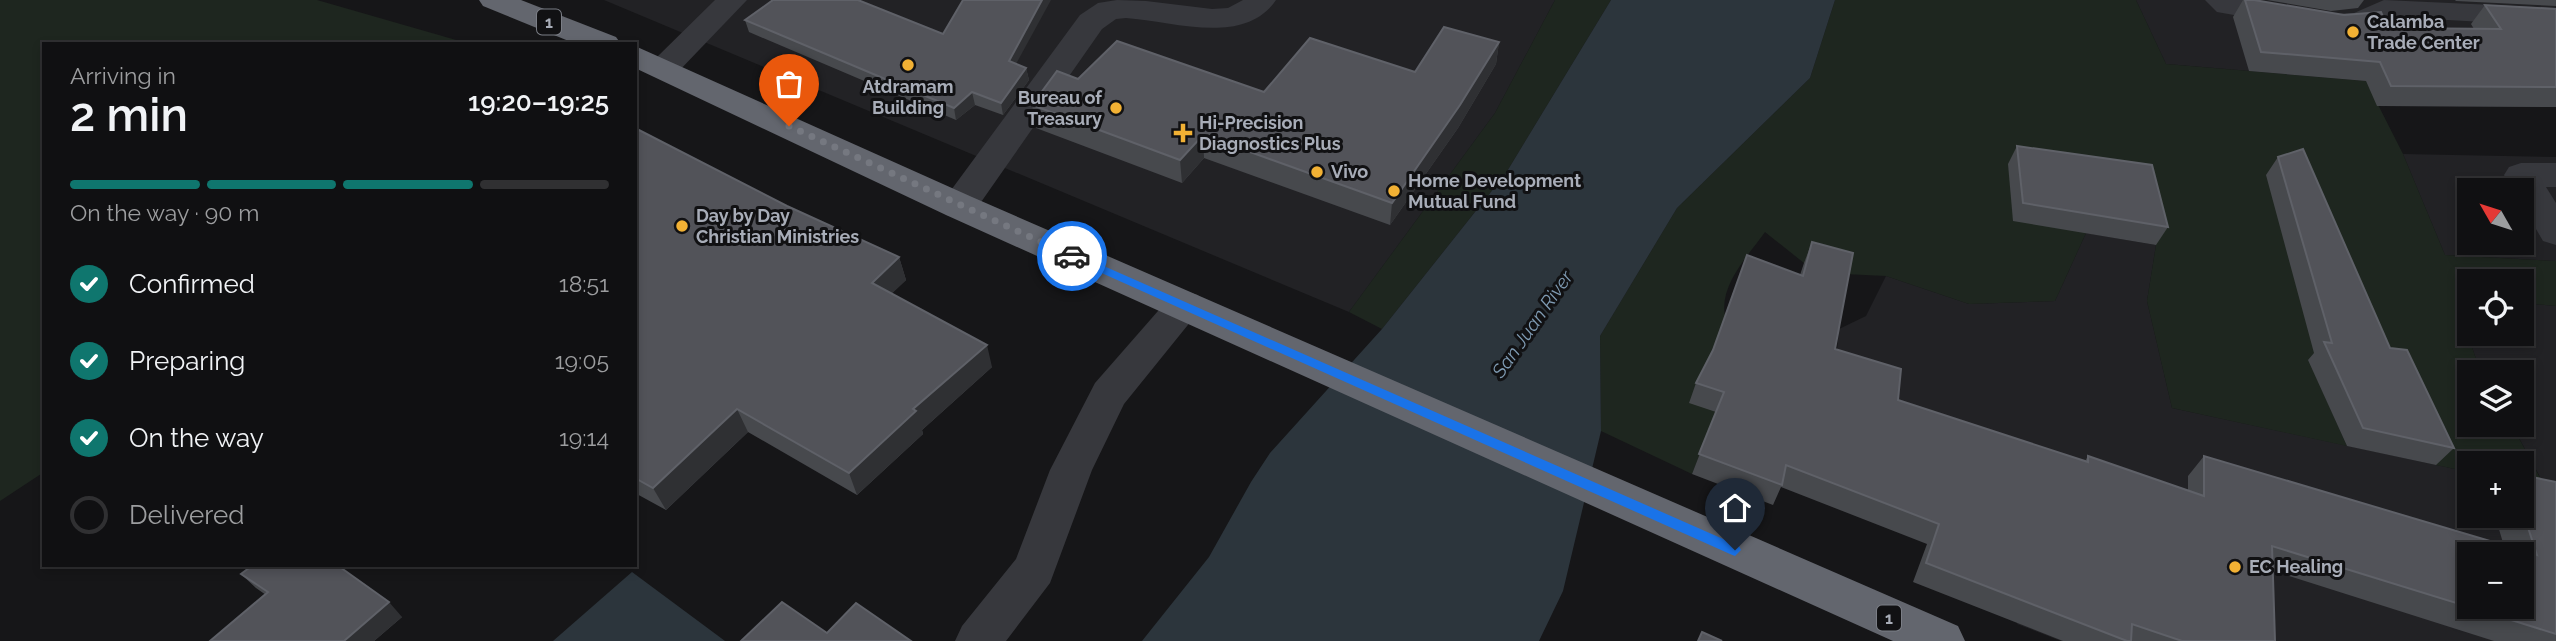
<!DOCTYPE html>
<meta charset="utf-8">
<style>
:root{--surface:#101012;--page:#1e1e20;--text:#f1f3f6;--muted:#9c9d9f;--line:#303032;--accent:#0f766e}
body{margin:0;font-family:Raleway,sans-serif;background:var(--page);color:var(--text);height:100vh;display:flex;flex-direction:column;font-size:26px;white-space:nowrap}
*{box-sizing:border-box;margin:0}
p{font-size:23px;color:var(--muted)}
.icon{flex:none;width:38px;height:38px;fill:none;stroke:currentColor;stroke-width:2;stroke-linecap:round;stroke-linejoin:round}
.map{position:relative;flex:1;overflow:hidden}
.drawer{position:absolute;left:42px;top:42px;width:595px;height:525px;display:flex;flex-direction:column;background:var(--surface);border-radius:0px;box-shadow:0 4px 10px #0003,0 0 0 2px var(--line)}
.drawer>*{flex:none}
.needle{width:46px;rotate:309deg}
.fabs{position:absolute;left:2457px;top:178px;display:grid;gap:14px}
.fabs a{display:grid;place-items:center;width:77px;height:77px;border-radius:0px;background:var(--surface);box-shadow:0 4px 10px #0003,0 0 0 2px var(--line);font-size:35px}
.pin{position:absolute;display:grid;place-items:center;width:60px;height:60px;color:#fff;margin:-72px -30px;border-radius:50% 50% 50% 0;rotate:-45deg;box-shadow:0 0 7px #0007}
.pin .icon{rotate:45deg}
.courier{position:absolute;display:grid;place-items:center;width:70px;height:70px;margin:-35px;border:5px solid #1a73e8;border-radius:50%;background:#fff;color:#222;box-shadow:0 2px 9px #0007}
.summary em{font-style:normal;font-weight:600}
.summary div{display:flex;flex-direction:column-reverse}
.summary{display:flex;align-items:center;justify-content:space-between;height:119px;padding:0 28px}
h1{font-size:46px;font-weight:600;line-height:52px}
.bar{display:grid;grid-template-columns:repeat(4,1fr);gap:10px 7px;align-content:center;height:84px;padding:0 28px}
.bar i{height:9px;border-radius:5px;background:var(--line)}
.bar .active{background:var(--accent)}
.bar p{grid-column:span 4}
ol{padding:0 28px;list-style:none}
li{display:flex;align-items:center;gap:21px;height:77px}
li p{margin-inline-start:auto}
li .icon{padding:7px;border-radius:50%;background:var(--accent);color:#fff;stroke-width:4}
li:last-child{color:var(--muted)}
li i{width:38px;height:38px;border:4px solid var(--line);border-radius:50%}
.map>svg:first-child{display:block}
.built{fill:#222225;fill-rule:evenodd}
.green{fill:#1e261f}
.water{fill:#2c353c}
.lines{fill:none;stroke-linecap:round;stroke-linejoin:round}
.minor{fill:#37383d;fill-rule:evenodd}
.highway{fill:#63666e;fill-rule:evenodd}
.wall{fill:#47494d}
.shaded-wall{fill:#2f3033}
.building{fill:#525359;stroke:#5f6168;stroke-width:2}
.route{fill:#1a73e8}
.done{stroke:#757880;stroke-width:7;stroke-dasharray:0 12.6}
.poi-dot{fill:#f2b134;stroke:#111113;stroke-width:2.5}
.labels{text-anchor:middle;stroke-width:6;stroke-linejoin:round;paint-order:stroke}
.shield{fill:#111113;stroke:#7b7e86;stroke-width:2}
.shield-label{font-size:16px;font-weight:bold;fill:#a8adb8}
.poi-label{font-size:18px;font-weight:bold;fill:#a8adb8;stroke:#111113;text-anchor:start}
.water-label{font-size:19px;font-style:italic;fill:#7f9bb3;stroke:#111113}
</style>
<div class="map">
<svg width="2556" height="641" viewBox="0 0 2556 641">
<rect width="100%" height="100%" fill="#161618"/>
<!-- built -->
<g class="built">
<path d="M604,0H1555L1495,113L1349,312Z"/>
<path d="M2136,0H2556V107L2377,106L2366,81L2166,64Z"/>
<path d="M2403,154L2556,157V261L2445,255ZM2469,191H2522V243H2469Z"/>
<path d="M2086,233L2156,245L2147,301L2172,408L2469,472V516H2522L2546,488L2512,425H2522V373H2484L2475,356L2455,296L2469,298V334H2522V303L2556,306V641H2061L2017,624L2048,473L1835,372L1839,329L1866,316L1886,276L1969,304L2055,301ZM2469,555H2522V607H2469Z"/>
</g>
<!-- green -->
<g class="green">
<path d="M0,0H317L470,44H44V472L0,501Z"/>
<path d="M1555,0H1611L1506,173L1382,329L1349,312L1495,113Z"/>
<path d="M1835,0H2136L2166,64L2366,81L2403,154L2445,255L2556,261V306L2522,303V282H2469V298L2455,297L2475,356L2484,373H2469V425H2512L2546,489L2522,483V464H2469V472L2436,465L2390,368L2309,360L2347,446L2172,408L2147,301L2156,245L2140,183L2086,233L2055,301L1969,304L1886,276L1844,274L1804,263L1765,232C1748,256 1719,285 1725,316L1717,412L1692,474L1601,431L1600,336L1677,208L1810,78Z"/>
</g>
<!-- water -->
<g class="water">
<path d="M1611,0H1835L1810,78L1677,208L1600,336L1601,431L1563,591L1539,641H1142L1209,557L1251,482L1270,453L1382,329L1506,173Z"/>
<path d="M632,572L725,641H553Z"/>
</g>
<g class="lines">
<!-- minor -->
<g class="minor">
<path d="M715,0H747L676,74L665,77L654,74L649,67L654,60Z"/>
<path d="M1117,0L1146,1L1212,9L1228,8L1243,0H1276C1244,47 1173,21 1126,18L1116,19L1102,29L972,215L959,218L946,215L941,206L946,197L1080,15L1098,3Z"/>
<path d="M2205,0H2252L2331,14L2354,13L2384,0L2556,8V26L2394,17L2360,31L2331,32L2217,12Z"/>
<path d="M2521,163H2556V187H2546L2556,203V245L2543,241L2522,205V191H2513L2504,175L2509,167Z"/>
<path d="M1185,291L1198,295L1204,305L1124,404L1092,470L1050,583L1006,641H955L962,626L1016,559L1050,470L1095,383L1172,295Z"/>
</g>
<!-- highway -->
<g class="highway">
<path d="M479,0H521L616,37L621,44H576L483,6Z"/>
<path d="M635,46L972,197L1958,626L1965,641H1893L946,215L635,68Z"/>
</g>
</g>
<!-- wall -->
<g class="wall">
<path d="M2243,0H2254L2388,28L2474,29L2471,24L2485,5L2556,9V107L2377,106L2366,81L2249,71L2233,17Z"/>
<path d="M2267,0H2364L2358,8L2331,11Z"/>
<path d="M2455,0H2556V6L2456,1Z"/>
<path d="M745,20L1016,64L1026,68L1029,80L1003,115L975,105L956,120L749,32Z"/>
<path d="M1499,42L1496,64L1458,128L1390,225L1204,158L1182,183L1036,128L1032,105L1078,79L1264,92L1415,72Z"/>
<path d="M635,128L787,206L899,257L906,280L892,293L992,367L922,430L923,434L857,495L748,432L666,510L635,493Z"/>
<path d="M2017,146L2168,227L2156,245L2013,221L2008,164Z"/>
<path d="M2278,157L2390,348L2454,448L2436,465L2347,446L2308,360L2314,353L2266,175Z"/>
<path d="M1812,242L1835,349L1898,400L2085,461L2088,456L2188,490V476L2204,456L2504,546L2495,516H2522V475L2556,482V641H2494L2273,571L2275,641H2063L1913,582L1927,544L1781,487L1773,505L1692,474L1716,412L1689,403L1696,383L1713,350L1800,275L1804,263Z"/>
<path d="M241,574L402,617L374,641H210L266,595L256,588Z"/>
</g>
<!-- shaded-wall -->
<g class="shaded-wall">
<path d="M1042,0H1051L1011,73L1009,61Z"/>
<path d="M1499,42L1496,64L1458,128L1390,225L1392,203Z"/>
<path d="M1026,68L1029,80L1003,115L1001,103Z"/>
<path d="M972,92L975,105L956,120L954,108Z"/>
<path d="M1203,135L1204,158L1182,183L1180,160Z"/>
<path d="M899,257L906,280L879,306L872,283Z"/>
<path d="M987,345L992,367L922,430L923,434L857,495L849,473L913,409Z"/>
<path d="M737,409L748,432L666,510L653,488Z"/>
<path d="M389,602L402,617L374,641H344Z"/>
</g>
<!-- building -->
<g class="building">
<path d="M773,0H858L943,34L963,0H1042L1009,61L1026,68L1001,103L972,92L954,108L745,20Z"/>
<path d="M2245,0H2254L2344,15L2381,12L2388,28L2501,29L2485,5L2556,9V87L2391,86L2380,62L2261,52Z"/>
<path d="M1444,27L1499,42L1460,105L1392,203L1203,135L1180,160L1032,105L1057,71L1078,79L1117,41L1264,92L1310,38L1415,72Z"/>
<path d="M635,128L787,206L899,257L872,283L987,345L913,409L916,411L849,473L737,409L653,488L635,478Z"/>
<path d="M2017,146L2152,165L2168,227L2023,203Z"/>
<path d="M2303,149L2390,348L2407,350L2454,448L2363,428L2324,342L2332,343L2278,157Z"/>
<path d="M1812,242L1853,253L1835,349L1901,369L1898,400L2088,462V456L2204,496V456L2537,555L2522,509V475L2556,482V634L2470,607H2522V555H2469V607L2272,546L2275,641H2182L2132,624L2131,641H2127L1926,563L1939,524L1786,465L1782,485L1699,454L1724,392L1696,383L1713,350L1747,255L1803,276Z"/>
<path d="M253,565H337L389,602L344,641H210L268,592L241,574Z"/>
<path d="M782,602L827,633L856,603L911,641H741Z"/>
<path d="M1702,632L1722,641H1698Z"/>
</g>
<!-- route -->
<path class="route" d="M1072,252L1739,546L1741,550L1735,556L1730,554L1068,258V253Z"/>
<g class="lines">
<!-- done -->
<path class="done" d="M789,126L1072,256"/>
</g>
<!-- markers -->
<g class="poi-dot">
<circle cx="2353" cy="32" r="7"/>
<circle cx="908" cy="65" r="7"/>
<circle cx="1116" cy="108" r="7"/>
<path d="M1179.5 122.5h7v7h7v7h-7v7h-7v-7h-7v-7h7z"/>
<circle cx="1317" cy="172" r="7"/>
<circle cx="1394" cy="191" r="7"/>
<circle cx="682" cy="226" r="7"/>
<circle cx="2235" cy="567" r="7"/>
</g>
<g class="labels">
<!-- shield labels -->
<g class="shield">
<rect x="537" y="9.5" width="24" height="25" rx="5"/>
<rect x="1877" y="605.5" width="24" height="25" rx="5"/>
</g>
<g class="shield-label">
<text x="549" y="28">1</text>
<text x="1889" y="624">1</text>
</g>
<!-- poi labels -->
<g class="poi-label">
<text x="2367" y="28">Calamba<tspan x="2367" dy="21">Trade Center</tspan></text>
<text x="908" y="93" text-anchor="middle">Atdramam<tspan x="908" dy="21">Building</tspan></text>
<text x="1102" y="104" text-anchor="end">Bureau of<tspan x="1102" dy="21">Treasury</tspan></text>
<text x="1199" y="129">Hi-Precision<tspan x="1199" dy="21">Diagnostics Plus</tspan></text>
<text x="1331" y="178">Vivo</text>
<text x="1408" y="187">Home Development<tspan x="1408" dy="21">Mutual Fund</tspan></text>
<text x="696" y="222">Day by Day<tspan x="696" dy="21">Christian Ministries</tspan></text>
<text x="2249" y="573">EC Healing</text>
</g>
<!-- water labels -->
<g class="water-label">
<text transform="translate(1532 324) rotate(-55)" y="7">San Juan River</text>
</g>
</g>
</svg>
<div class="fabs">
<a><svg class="needle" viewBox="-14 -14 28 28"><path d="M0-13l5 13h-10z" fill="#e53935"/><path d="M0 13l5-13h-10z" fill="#9c9d9f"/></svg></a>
<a><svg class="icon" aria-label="locate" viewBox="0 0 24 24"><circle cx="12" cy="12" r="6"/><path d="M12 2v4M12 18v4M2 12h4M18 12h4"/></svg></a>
<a><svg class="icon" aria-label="layers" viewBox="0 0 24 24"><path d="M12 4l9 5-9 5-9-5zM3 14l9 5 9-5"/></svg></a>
<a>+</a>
<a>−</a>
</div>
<div class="pin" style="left:789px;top:126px;background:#ea580c"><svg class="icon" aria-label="bag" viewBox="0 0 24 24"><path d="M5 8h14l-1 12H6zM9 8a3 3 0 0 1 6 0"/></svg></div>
<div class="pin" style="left:1735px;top:550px;background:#1f2937"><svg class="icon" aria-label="home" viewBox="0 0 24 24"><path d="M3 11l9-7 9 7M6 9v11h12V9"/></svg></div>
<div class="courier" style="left:1072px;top:256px"><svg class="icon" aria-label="car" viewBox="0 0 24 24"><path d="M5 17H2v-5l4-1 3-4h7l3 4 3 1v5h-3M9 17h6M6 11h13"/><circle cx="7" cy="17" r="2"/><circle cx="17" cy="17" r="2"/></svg></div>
<section class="drawer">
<div class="summary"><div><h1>2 min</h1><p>Arriving in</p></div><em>19:20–19:25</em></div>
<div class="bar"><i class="active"></i><i class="active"></i><i class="active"></i><i></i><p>On the way · 90 m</p></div>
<ol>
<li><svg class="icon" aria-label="check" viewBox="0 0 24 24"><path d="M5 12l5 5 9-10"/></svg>Confirmed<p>18:51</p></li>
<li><svg class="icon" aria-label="check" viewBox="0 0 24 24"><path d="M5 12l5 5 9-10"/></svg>Preparing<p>19:05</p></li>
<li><svg class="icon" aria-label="check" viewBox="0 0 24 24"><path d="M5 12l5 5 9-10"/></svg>On the way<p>19:14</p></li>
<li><i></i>Delivered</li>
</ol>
</section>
</div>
